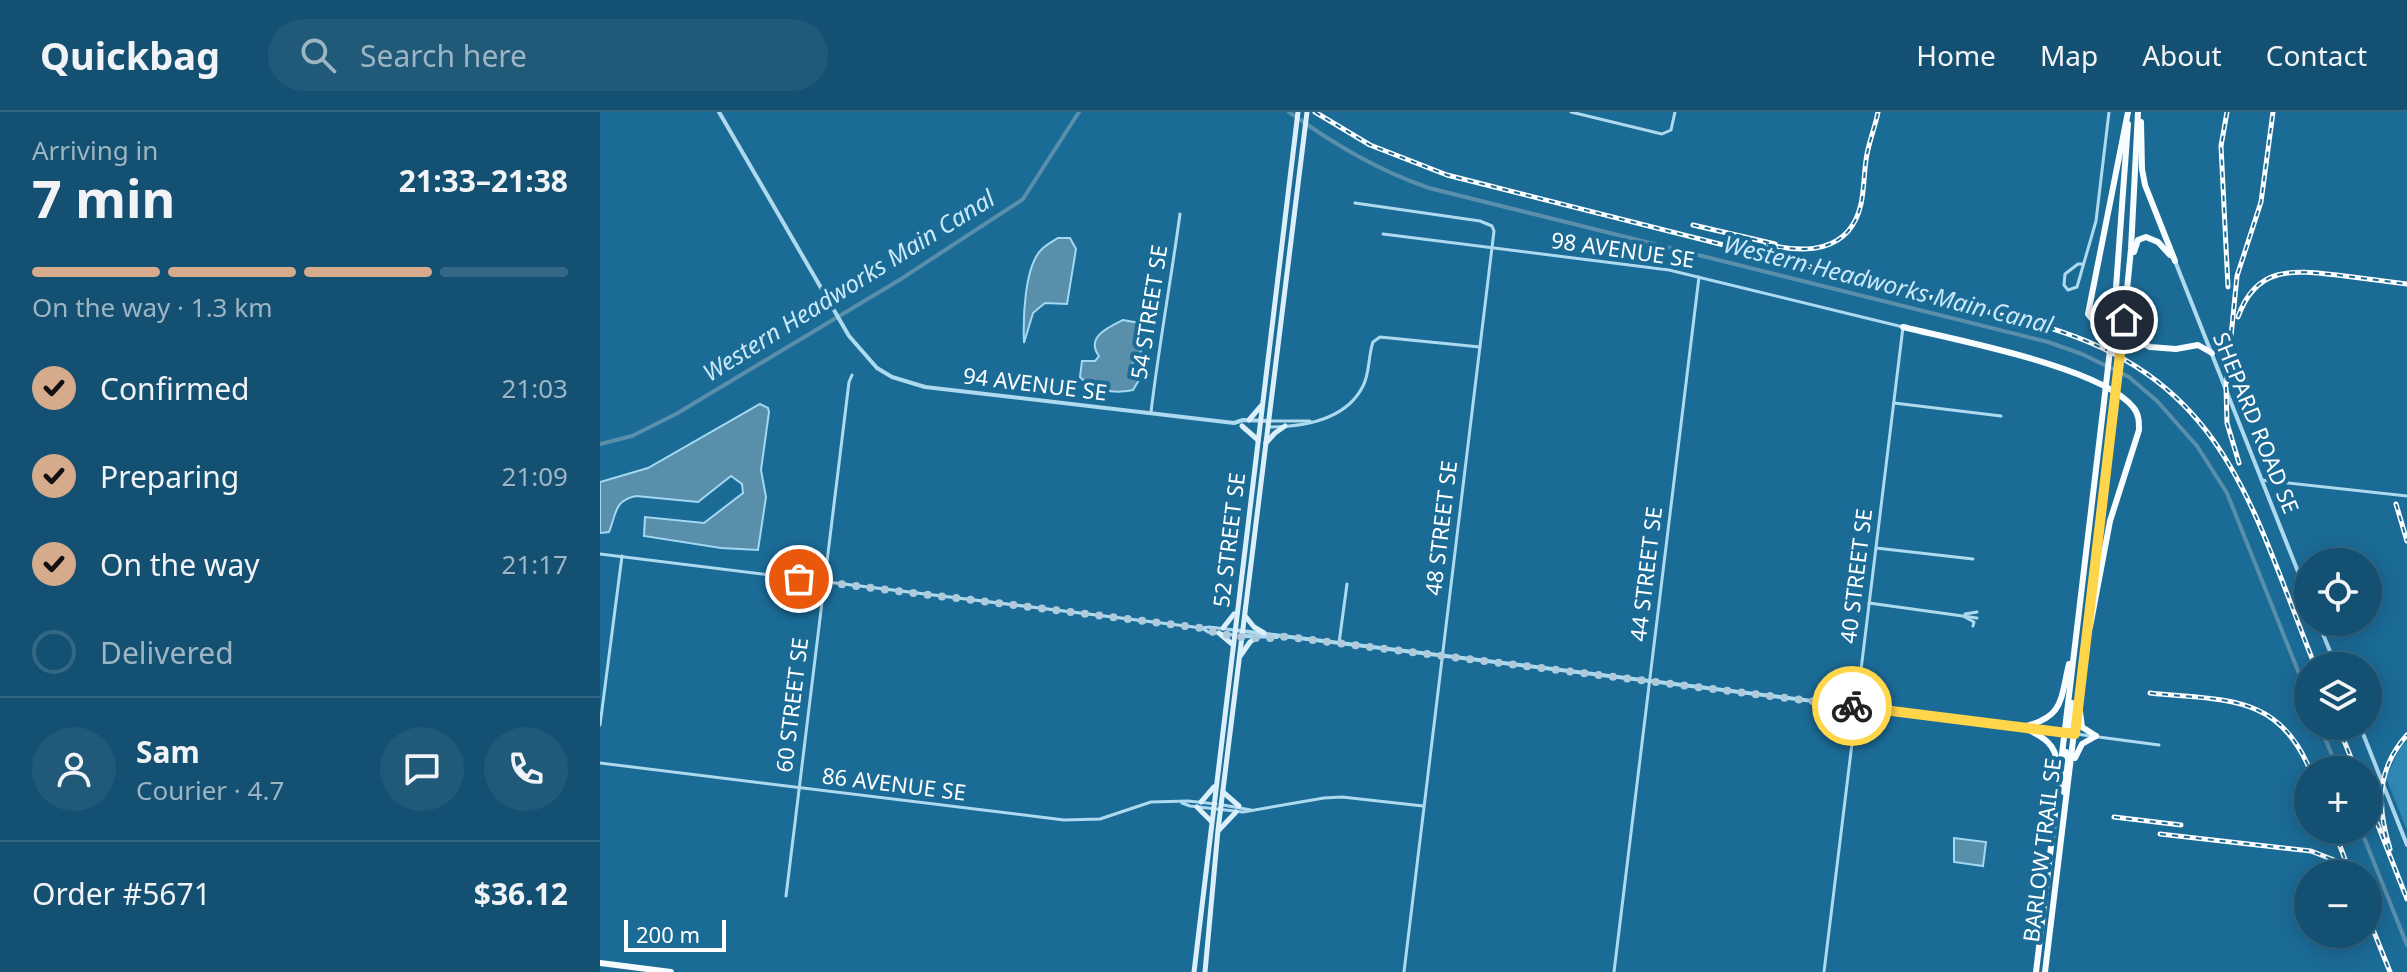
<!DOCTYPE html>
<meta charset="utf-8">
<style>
:root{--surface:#145071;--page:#215a79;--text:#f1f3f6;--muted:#9db5c3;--line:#336784;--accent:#d6ab8b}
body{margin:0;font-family:"Noto Sans",sans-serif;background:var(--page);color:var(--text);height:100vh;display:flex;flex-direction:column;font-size:30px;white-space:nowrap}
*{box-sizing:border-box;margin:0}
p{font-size:26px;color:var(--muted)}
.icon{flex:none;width:44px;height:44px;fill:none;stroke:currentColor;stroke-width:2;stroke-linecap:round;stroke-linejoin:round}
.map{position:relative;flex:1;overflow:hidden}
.sheet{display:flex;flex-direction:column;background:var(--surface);width:600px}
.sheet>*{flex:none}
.buttons{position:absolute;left:1694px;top:436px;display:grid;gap:16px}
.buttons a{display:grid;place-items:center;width:88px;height:88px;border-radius:50%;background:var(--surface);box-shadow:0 4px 20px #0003,0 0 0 2px var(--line);font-size:40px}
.scale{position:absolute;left:24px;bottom:20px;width:102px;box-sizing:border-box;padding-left:8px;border:4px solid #fff;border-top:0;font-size:22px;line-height:28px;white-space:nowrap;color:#fff;-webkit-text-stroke:6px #1b6b97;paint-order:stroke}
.pin{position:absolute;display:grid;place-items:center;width:68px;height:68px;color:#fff;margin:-34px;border:4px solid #fff;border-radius:50%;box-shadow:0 2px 8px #0007}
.courier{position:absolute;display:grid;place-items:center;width:80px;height:80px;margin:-40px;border:6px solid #ffd54a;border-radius:50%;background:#fff;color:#222;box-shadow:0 2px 10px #0007}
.summary em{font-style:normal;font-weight:700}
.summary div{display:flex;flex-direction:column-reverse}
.summary{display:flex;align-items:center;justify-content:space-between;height:136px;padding:0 32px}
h1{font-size:52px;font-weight:700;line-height:60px}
.bar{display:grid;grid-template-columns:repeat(4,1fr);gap:12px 8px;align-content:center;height:96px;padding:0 32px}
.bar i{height:10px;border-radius:6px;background:var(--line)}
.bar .current{background:var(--accent)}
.bar p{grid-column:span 4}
.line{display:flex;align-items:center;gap:20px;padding:0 32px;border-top:2px solid var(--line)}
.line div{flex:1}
.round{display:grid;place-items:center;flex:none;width:84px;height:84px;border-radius:42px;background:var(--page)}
ol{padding:0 32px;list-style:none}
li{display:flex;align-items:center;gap:24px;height:88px}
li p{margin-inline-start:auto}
li .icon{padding:8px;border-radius:50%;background:var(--accent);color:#111;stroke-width:4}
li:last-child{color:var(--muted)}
li i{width:44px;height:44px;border:4px solid var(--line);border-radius:50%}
header{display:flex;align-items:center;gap:48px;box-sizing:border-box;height:112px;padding:0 40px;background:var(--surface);border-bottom:2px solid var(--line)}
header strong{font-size:38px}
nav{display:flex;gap:44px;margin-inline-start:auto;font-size:28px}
.search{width:560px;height:72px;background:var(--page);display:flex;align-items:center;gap:20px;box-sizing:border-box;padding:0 28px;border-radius:44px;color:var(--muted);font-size:30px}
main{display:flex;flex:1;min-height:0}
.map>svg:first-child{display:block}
.green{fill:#2f87b4}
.water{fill:#5a8fab;stroke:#a2d8f2;stroke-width:2}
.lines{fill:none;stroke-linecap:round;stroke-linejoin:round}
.canal{stroke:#5a8fab;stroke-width:4}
.minor{stroke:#aedaf0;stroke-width:3}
.tertiary{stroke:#aedaf0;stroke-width:4}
.secondary{stroke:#dcf0fb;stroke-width:5}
.primary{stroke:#f7fcff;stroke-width:6}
.rail-casing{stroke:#fff;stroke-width:5}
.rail{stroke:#1b6b97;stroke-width:2;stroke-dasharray:6;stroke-linecap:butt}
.primary-bridge{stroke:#f7fcff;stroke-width:6}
.done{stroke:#afcbdb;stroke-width:8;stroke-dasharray:0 14.4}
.route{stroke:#ffd54a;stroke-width:10}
.labels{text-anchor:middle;stroke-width:8;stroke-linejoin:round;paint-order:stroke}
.street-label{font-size:22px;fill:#fff;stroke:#1b6b97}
.water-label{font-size:24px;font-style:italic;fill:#c9e9f9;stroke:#1b6b97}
</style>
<header>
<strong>Quickbag</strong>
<div class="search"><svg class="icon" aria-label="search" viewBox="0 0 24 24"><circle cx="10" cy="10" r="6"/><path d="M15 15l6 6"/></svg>Search here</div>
<nav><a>Home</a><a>Map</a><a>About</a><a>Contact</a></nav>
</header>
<main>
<section class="sheet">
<div class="summary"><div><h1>7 min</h1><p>Arriving in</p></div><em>21:33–21:38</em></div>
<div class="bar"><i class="current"></i><i class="current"></i><i class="current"></i><i></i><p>On the way · 1.3 km</p></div>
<ol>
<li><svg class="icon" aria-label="check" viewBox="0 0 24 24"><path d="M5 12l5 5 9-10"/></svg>Confirmed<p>21:03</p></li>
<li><svg class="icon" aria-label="check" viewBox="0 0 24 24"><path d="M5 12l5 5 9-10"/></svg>Preparing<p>21:09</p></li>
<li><svg class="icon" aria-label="check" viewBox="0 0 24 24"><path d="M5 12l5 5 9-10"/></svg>On the way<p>21:17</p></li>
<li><i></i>Delivered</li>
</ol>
<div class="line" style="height:144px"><a class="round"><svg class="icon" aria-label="person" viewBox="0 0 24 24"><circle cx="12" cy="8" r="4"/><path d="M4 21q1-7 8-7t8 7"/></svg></a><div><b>Sam</b><p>Courier · 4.7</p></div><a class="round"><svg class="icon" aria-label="chat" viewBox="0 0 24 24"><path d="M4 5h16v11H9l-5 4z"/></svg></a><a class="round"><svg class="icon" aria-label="phone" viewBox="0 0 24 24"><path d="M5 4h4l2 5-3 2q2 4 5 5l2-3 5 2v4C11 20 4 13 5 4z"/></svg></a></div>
<div class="line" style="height:104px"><div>Order #5671</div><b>$36.12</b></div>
</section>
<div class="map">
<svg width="1807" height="860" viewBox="0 0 1807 860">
<rect width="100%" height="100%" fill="#1b6b97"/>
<!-- green -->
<path class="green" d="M1807,629V718L1786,666L1800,636Z"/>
<!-- water -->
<g class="water">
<path d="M458,126H470L476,137L467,192L445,191L433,201L424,231C423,208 424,154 442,137C446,133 453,129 458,126Z"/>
<path d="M523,208L539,211L545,223L538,250L532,247L539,268L533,278C515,282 492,279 480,265L482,249H495L499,244C485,225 509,215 523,208Z"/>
<path d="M160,292L168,296L169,300L161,358L166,385L158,438L121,436L44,424L45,405L104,411L143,381L142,372L131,364L98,390L36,384C14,388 16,403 9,420L0,421V370L48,356Z"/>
<path d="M1354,726L1386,730L1383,754L1354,750Z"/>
</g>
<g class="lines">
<!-- canal -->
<g class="canal">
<path d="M689,0C734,32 777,58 829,76L1448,230L1482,242L1529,265L1557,289L1597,334L1627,381L1708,584"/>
<path d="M0,332L32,324L76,302L301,167L423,87L479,0"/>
<path d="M1720,614L1738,658"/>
<path d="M1761,718L1807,833"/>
</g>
<!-- minor -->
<g class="minor">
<path d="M971,0L1062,22L1071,18L1075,0"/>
<path d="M755,91L880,109L892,114L894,119L804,860"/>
<path d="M783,122L1069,158L1303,215L1224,860"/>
<path d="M1483,152H1478L1465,162L1464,173L1468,178L1477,175L1496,109L1509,0"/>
<path d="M1294,291L1401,304"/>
<path d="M551,300C559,233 571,168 580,102"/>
<path d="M670,309H710"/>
<path d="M668,315C703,315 746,308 763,274C770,261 768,244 773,230L780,225L880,235"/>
<path d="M1661,368L1807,384"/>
<path d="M1276,436L1373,447"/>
<path d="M0,442L602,516L608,520L634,523"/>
<path d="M1269,491L1377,506"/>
<path d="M1365,502L1377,500"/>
<path d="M1365,505L1374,510L1373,514"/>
<path d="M602,516L609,515L634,518"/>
<path d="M739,531L747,472"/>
<path d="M0,613L22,444"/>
<path d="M1476,622L1559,633"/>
<path d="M0,651L464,708L500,707L551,690L588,689L616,692"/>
<path d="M582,691L590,694L643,700L724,686L742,685L823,694"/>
<path d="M623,693L651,698"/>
<path d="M186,784L249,270L252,263"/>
<path d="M1014,860L1099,165"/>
</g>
<!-- tertiary -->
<g class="tertiary">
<path d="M119,0L249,224L277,256L292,265L325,275L634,311L643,308L669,309"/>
<path d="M1575,149L1708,485"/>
<path d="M1718,510L1736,554"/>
<path d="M634,518L1473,621"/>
<path d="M642,524L677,525"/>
<path d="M1760,614L1807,733"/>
</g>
<!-- secondary -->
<g class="secondary">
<path d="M649,308L661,294"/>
<path d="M642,314L658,328"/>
<path d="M666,331L675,321L685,314"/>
<path d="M646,505L654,515L664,521"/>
<path d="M623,516L634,502"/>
<path d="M619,521L632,532"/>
<path d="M641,543L650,530L657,525"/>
<path d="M623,680L639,694"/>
<path d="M601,690L614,675"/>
<path d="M597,695L611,709"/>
<path d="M619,718L636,700"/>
<path d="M594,860L698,0"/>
<path d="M605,860L618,718L707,0"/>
</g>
<!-- primary -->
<g class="primary">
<path d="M1528,0L1488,202L1491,206L1550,235L1576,237L1598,233L1612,241"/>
<path d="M1541,10L1542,57L1545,73L1575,149"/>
<path d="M1534,140L1538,128L1546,125L1558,130L1570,143"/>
<path d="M1514,203L1528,12"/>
<path d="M1524,208L1531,137L1538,0"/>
<path d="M1303,215C1355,228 1501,255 1533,295C1539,302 1539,309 1539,318L1510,409L1490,515"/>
<path d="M1472,591L1470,616L1475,622"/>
<path d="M1480,600L1482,615L1496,624"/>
<path d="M1423,615C1464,605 1460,589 1469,552"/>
<path d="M1423,615C1441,624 1457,631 1457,654"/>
<path d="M1475,646L1482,632L1496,624"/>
<path d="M1464,680L1466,640"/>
<path d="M0,851L71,860"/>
<path d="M1436,860L1504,290"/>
<path d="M1445,860L1513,298"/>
</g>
<defs>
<g id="rail">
<path d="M715,0L770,33L847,63L1432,211C1625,262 1649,389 1715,554"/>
<path d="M1627,0L1621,34L1628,175"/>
<path d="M1093,113L1175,132"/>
<path d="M1166,132C1205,142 1250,141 1261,92C1264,78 1264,63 1266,48C1268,32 1275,16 1278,0"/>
<path d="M1638,205C1656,154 1692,158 1737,163C1761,166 1784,169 1807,172"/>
<path d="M1639,351L1627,311L1626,275L1637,164L1661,90L1673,0"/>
<path d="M1796,392L1807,429"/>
<path d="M1550,581C1622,589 1678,580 1710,658"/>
<path d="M1738,614L1756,658"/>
<path d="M1768,688L1807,787"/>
<path d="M1514,705L1581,713"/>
<path d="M1734,718L1749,758"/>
<path d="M1560,722L1711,739L1734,748L1749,762"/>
<path d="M1790,737C1777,695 1776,658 1807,623"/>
<path d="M1768,805L1790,860"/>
</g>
</defs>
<!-- rail casing -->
<use href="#rail" class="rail-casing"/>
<!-- rail -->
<use href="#rail" class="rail"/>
<!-- primary-bridge -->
<g class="primary-bridge">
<path d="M1504,290L1514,203"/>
<path d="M1513,298L1524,208"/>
</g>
</g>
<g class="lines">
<!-- done -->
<path class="done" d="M199,467L602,516C615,523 667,530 679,524L1252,594"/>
<!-- route -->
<path class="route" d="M1252,594L1475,622L1524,208"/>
</g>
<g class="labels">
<!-- street labels -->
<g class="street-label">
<text transform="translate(1023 138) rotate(8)" y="8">98 AVENUE SE</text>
<text transform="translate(549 200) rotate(-81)" y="8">54 STREET SE</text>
<text transform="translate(435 272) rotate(7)" y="8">94 AVENUE SE</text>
<text transform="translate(1656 311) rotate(68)" y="8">SHEPARD ROAD SE</text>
<text transform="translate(841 416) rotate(-83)" y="8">48 STREET SE</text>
<text transform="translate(629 428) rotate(-83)" y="8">52 STREET SE</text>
<text transform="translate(1046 462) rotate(-83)" y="8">44 STREET SE</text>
<text transform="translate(1256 464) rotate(-83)" y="8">40 STREET SE</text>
<text transform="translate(192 593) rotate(-83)" y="8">60 STREET SE</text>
<text transform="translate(294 672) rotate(7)" y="8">86 AVENUE SE</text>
<text transform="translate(1442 738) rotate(-83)" y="8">BARLOW TRAIL SE</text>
</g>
<!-- water labels -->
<g class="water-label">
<text transform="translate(1288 173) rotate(14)" y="8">Western Headworks Main Canal</text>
<text transform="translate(249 174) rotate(-32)" y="8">Western Headworks Main Canal</text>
</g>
</g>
</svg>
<div class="buttons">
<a><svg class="icon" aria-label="locate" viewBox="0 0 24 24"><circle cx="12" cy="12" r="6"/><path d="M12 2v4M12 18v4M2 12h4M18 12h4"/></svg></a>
<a><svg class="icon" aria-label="layers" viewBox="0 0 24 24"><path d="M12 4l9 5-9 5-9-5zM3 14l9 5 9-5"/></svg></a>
<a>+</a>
<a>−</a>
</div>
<div class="scale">200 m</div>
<div class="pin" style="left:199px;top:467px;background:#ea580c"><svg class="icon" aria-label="bag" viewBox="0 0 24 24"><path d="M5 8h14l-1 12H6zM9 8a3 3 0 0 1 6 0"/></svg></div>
<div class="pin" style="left:1524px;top:208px;background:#1f2937"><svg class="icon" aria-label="home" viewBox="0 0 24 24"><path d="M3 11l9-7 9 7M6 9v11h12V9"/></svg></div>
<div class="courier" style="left:1252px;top:594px"><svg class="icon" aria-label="bike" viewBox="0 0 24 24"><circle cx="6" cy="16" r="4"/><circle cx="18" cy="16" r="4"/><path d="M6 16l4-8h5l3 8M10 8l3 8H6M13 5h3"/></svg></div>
</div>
</main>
